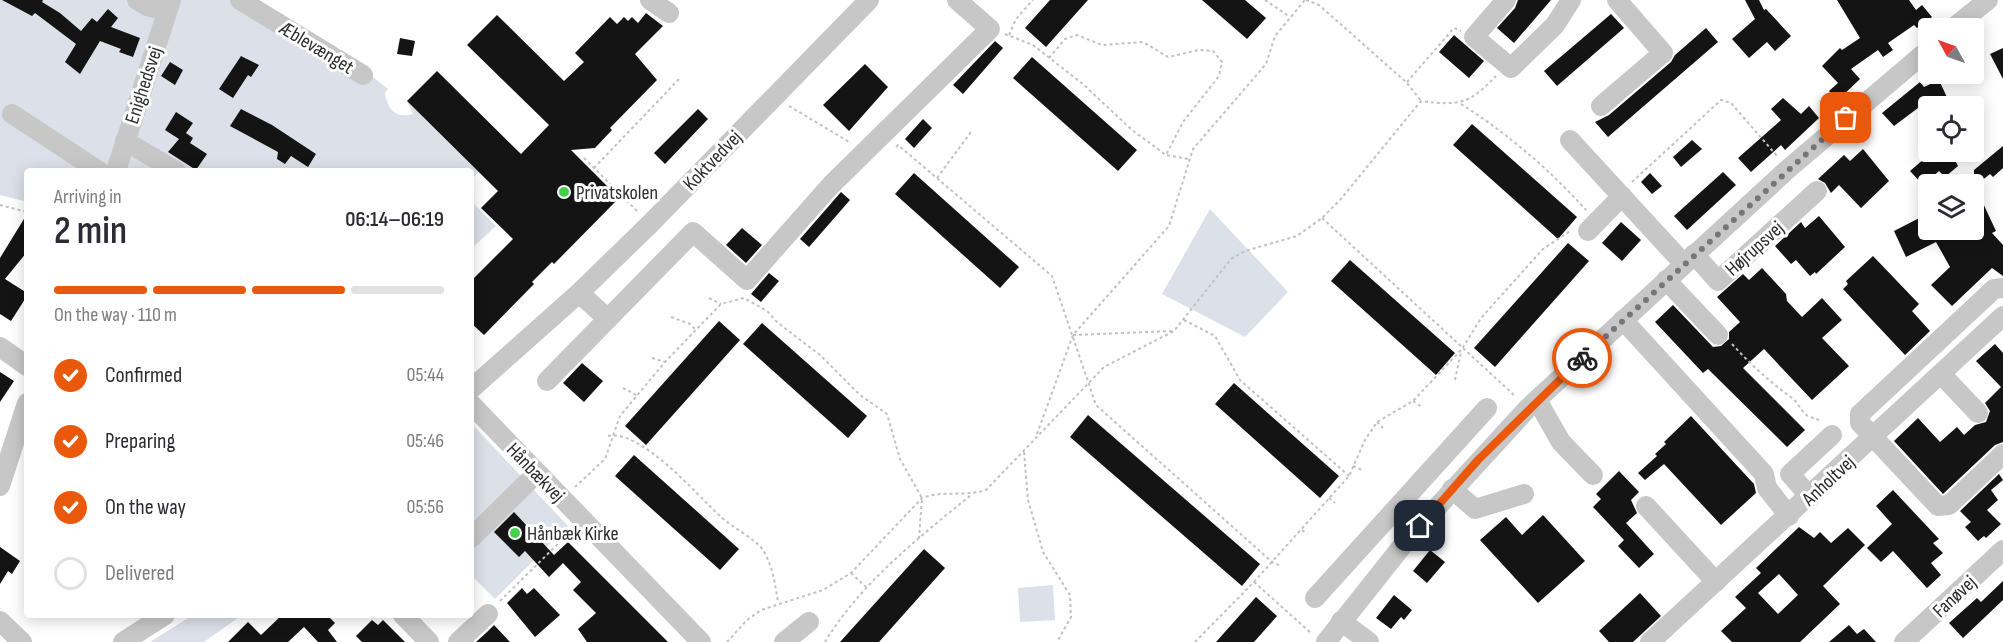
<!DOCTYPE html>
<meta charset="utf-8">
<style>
:root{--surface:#fff;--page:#f7f7f7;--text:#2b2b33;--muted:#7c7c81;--line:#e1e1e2;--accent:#ea580c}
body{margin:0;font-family:"Sofia Sans Condensed",sans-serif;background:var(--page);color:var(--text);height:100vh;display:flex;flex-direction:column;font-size:22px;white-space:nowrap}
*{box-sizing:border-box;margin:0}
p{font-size:20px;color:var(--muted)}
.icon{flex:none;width:33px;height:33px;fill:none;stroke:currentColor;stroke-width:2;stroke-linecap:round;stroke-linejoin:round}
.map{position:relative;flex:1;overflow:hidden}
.drawer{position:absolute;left:24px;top:168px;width:450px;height:450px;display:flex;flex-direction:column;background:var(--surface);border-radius:6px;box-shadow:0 3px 15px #0003}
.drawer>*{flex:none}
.needle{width:39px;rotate:310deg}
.controls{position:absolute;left:1918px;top:18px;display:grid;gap:12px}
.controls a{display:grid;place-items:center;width:66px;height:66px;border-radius:6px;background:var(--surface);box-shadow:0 3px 15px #0003;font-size:30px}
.pin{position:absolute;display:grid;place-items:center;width:51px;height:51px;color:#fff;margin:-26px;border-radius:12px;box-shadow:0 3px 9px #0006}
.courier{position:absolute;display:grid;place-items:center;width:60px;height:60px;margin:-30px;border:4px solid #ea580c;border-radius:50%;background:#fff;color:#222;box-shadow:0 2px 8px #0007}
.overview em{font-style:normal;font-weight:600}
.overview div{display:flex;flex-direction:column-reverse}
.overview{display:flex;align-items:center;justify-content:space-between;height:102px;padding:0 30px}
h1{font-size:39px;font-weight:600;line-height:45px}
.bar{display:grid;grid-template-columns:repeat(4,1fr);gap:9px 6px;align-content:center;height:72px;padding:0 30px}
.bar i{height:8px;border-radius:4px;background:var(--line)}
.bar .selected{background:var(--accent)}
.bar p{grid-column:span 4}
ol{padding:0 30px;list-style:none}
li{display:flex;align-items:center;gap:18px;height:66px}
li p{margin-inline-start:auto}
li .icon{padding:6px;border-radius:50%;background:var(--accent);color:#fff;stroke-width:4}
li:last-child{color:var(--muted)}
li i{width:33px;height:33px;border:3px solid var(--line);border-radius:50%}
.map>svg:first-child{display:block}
.green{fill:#dce1e9}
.building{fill:#141414;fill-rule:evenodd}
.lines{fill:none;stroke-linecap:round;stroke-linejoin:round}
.path{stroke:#c1c1c1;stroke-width:2;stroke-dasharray:3 3;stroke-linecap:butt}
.minor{stroke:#c7c7c7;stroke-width:20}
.done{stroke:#767676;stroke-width:6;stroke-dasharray:0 10.8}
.route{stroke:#ea580c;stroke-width:8}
.poi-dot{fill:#43d14c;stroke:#fff;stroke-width:2}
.labels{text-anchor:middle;stroke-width:6;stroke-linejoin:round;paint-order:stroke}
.street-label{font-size:20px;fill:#2d2d2d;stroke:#fff}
.poi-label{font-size:20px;fill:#2d2d2d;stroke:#fff;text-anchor:start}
</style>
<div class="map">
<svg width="2003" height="642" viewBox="0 0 2003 642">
<rect width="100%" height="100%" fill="#fff"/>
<!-- green -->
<g class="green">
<path d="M0,0H235L369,74L388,89L385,93C387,109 396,119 413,114L407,101L479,172L471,180V171H27V202L0,195Z"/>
<path d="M471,201L496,226L471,249Z"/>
<path d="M1210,209L1288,292L1245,337L1162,294Z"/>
<path d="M471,423L568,526L495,599L471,575Z"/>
<path d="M1053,585L1055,620L1020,622L1018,588Z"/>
<path d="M193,615H242L204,642H150Z"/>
</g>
<!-- building -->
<g class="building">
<path d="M2,0H43L42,2L60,13L81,31L92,18L97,22L108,9L118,18L111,27L140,38L133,57L119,52L121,49L100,41L80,74L65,62L76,44L35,13L32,16Z"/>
<path d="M1050,0H1088L1046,47L1025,28Z"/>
<path d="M1202,0H1245L1266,18L1247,39Z"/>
<path d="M1518,0H1551L1514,43L1497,28L1515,8Z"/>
<path d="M1745,0H1759L1764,10L1766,9L1791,36L1775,51L1767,42L1749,58L1732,39L1755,19Z"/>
<path d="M1837,0H1909L1916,10L1922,5L1932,17L1917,28L1914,25L1888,43L1893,50L1883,57L1878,50L1851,69L1860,79L1838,100L1829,91L1838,83L1822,66L1840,48L1842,50L1860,38Z"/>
<path d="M646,13L663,26L635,54L657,80L610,128L612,130L595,148L571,150L619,198L554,264L552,262L532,282L534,284L484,335L471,323V281L513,239L481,208L498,191L407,101L437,71L521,154L549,125L467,45L497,15L564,81L584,62L575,53L610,17L617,24L624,17L628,21L632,17L638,23Z"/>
<path d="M1611,14L1624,28L1557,86L1544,71Z"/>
<path d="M1706,28L1718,42L1608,137L1595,122L1609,115L1671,62L1675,55Z"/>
<path d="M1454,35L1484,61L1469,78L1439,52Z"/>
<path d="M400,38L415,41L412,56L397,54Z"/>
<path d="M995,41L1003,48L963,94L953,85Z"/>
<path d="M2003,48V79L1990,54Z"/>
<path d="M241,56L259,65L251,77L248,75L233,98L219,89Z"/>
<path d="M1032,57L1137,150L1118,171L1013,78Z"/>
<path d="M170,62L183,70L175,85L161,76Z"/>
<path d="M865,64L888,87L849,131L823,105Z"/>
<path d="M1939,80L1951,106H1929V122L1918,108L1894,126L1882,113L1920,82L1924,87Z"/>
<path d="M1783,98L1801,114L1809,106L1819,118L1785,150L1781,145L1751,172L1738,158L1781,120L1771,109Z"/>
<path d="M241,109L272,125L316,154L308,167L291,156L285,164L277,159L278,152L230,126Z"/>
<path d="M698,109L708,119L665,164L654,153Z"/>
<path d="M176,112L193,123L186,133L193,138L190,143L207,154L196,170L168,152L179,139L165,130Z"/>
<path d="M923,119L932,128L914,148L905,139Z"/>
<path d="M1472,124L1577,217L1558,239L1453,145Z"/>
<path d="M1692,140L1702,149L1681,167L1673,157Z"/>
<path d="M2003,146V168L1993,177L1990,174L1975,186L1996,231L1992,233L2003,245V276L1992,268L1952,306L1931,285L1950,267L1936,242L1906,257L1894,231L1929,213V230H1974V170Z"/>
<path d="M1863,149L1889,181L1861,208L1839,185L1831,193L1825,183L1818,179L1844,155L1850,161Z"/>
<path d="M1932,152H1951L1958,166L1945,177L1939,171L1923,185L1910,171Z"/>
<path d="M1723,172L1736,185L1687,230L1674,216Z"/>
<path d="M914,173L1019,267L1000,288L895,194Z"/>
<path d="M1650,173L1662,186L1652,194L1641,182Z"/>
<path d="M841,192L850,200L809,247L800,239Z"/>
<path d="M27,214V252L5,279L27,293V296L11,321L0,314V258Z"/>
<path d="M1819,216L1845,247L1816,274L1815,272L1810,276L1796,260L1791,264L1775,246L1801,222L1805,228Z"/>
<path d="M1621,222L1641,240L1622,261L1602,243Z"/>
<path d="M742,228L762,245L746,263L726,245Z"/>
<path d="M1568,243L1589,261L1495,367L1474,348Z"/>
<path d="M1873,256L1919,304L1912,311L1930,331L1905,355L1843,289L1848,284L1846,281Z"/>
<path d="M1350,260L1455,353L1436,375L1331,281Z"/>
<path d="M1762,268L1786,294L1787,301L1802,317L1822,298L1842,320L1822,338L1849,366L1812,400L1764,349L1743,368L1805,430L1787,447L1708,369L1703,373L1655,322L1673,305L1713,347L1721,346L1729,339V332L1740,322L1717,297L1743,274L1749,280Z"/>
<path d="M769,273L779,281L761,302L751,294Z"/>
<path d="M719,321L740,340L646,445L625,426Z"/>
<path d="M762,323L867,416L848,438L743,344Z"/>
<path d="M1995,344L2003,353V442L1995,445L1943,494L1894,441L1918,418L1940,442L1957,427L1964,435L1975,425L1986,422L1990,411L1985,403L2001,387L1976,361Z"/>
<path d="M582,363L603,381L584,402L563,383Z"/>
<path d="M0,372L14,381L0,402Z"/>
<path d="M1234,383L1339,476L1320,498L1215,404Z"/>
<path d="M1088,415L1260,564L1242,586L1070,437Z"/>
<path d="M1691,416L1754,484L1756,493L1721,525L1664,464L1645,480L1638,473L1657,456L1655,454L1666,444L1664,442Z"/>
<path d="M634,455L739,549L720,570L615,476Z"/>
<path d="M1619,471L1639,492L1631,500L1637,513L1626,523L1654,554L1639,568L1618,546L1624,540L1593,507L1601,499L1596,494Z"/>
<path d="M1999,474L2003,480L1991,490L1998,500L1987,510L2001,524L1986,538L1984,536L1978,541L1965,527L1971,522L1960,511Z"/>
<path d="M1893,490L1939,539L1933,543L1943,553L1931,563L1941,575L1927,588L1893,551L1881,562L1867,548L1892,524L1876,506Z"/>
<path d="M514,512L554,555L568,542L668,642H587L578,629L596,613L573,590L581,582L563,563L549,577L525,551L519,557L494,532Z"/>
<path d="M1543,515L1585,561L1538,603L1480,540L1506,517L1522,535Z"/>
<path d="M1799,527L1814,538L1820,532L1831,543L1848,528L1865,545L1823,586L1840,604L1800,642H1732L1721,631L1746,608L1735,597L1761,573L1756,568ZM1779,574L1798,595L1778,614L1758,593Z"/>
<path d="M0,547L20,561L12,574L8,571L0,584Z"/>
<path d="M924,549L945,568L879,642H840Z"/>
<path d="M1430,550L1445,562L1427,583L1413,571Z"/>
<path d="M2003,581V600L1963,638L1949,623L1977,598L1981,602Z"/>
<path d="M522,588L527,594L534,588L560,615L535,637L507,603Z"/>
<path d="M1640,593L1661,616L1633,642H1609L1599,631Z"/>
<path d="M1394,595L1412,610L1404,620L1401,617L1391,629L1376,618Z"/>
<path d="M1256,597L1277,616L1254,642H1216Z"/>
<path d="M282,615H327L335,623L328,630L337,642H318L304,627L288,642H228L248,622L261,635Z"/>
<path d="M372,620L378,625L383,620L405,642H362L356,636Z"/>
<path d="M494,625L510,642H476L487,632Z"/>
<path d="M1849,625L1857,634L1864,629L1876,642H1829Z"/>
</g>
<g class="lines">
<!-- path -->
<g class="path">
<path d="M1265,0L1290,17"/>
<path d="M1306,0L1319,5L1407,83L1421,101"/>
<path d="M1005,34L1033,45L1084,85L1132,130L1166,155L1188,159"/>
<path d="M1009,35L1016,19L1033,0"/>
<path d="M1049,58L1065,39L1077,35L1102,45L1143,42L1168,57L1199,50L1213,51L1222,62L1219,76L1183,122L1166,155"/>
<path d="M1407,82L1454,28L1461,31"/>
<path d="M1461,104C1507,133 1550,170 1586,210"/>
<path d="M789,106L851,143"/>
<path d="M896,147L898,145L1052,276L1096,405L1272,562L1279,565"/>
<path d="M584,158L637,211"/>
<path d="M594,168L681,77"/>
<path d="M937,178L971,132"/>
<path d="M1632,182L1721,100L1731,103L1777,156"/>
<path d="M0,205L27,212"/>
<path d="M1322,218L1515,396"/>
<path d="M709,298L721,304"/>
<path d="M671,317L690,324L696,330"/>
<path d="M1184,320L1215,336L1240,380L1349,476"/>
<path d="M1073,335L1172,331"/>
<path d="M1732,344C1750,364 1770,382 1792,398C1798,402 1801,412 1808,416C1813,419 1816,417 1820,422"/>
<path d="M652,358L665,362"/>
<path d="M1455,380L1461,352"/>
<path d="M623,388L638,396"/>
<path d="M1413,401L1422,407"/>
<path d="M1377,422L1383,428"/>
<path d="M1037,434L1073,335L1169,226L1193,149L1266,64L1275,36L1305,0"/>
<path d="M608,436C641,429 697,495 720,516C731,527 756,539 763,550C773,567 775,583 778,603"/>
<path d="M1024,452L1028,500L1043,552L1070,595L1071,617L1057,642"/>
<path d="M1353,466L1364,471"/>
<path d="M575,487L605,459L620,416L665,362L721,304L744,298L767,311L778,323L820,355L860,395L887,414L900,459L922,498L919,538"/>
<path d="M1329,498L1335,503"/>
<path d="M1302,530L1307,534"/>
<path d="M851,573L868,589"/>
<path d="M1254,582L1312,634"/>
<path d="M500,601L571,531"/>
<path d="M727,642L747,620L761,610L823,590L851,573L922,498C943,490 965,497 986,490L1104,367L1174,331L1231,259L1245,251L1297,236L1322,218L1340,200L1421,101C1460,106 1469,104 1496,76"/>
<path d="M825,642C860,584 918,538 971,495"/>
<path d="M1195,642L1254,582L1349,476L1365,440L1377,422L1413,401L1462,349L1481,318L1543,249L1570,231"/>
</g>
<!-- minor -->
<g class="minor">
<path d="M137,0L147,6L166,11"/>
<path d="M240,0L363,75"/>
<path d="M650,0L669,13"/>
<path d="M1506,0L1474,37L1511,68L1555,25L1571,0"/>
<path d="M1953,28L1988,0"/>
<path d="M1601,106L1663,53L1617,0"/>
<path d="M12,114L99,171"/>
<path d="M1570,140L1684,264"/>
<path d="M125,141L176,171"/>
<path d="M116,171L171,0"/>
<path d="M1588,231L1622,196"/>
<path d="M1694,254L1718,281L1817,191"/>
<path d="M1666,280L1718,335"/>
<path d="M2003,288L1994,289L1860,414V423L1938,506L1949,505L2003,454"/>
<path d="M579,293L608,319"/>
<path d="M1623,320L1764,474L1767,488L1789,516"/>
<path d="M0,347L27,366"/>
<path d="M1941,374L1978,413"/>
<path d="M547,381L693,232L747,280L831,185L990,29L957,0"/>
<path d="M471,389L579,293L650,224L869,0"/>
<path d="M1537,400L1561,442L1593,475"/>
<path d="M471,404L701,642"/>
<path d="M0,486L27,403"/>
<path d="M1452,489L1475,509L1524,494"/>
<path d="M1810,497L1790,474L1832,435"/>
<path d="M1646,506L1716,582"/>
<path d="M471,538L537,473"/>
<path d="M1315,598L1487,408"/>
<path d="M403,615L429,642"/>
<path d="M0,621L22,642"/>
<path d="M1341,621L1369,642"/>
<path d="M123,642L165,615"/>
<path d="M458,642L488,614"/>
<path d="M784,642L809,622"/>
<path d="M1326,642L1407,540L1528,408L1788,169L1929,49"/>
<path d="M1650,642L2003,316"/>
<path d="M1904,642L2003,550"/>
</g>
</g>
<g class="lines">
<!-- done -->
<path class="done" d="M1582,358L1846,118"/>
<!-- route -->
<path class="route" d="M1420,526L1478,460L1582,358"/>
</g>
<!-- markers -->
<g class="poi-dot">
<circle cx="564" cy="192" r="6"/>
<circle cx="515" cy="533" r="6"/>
</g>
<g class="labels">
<!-- street labels -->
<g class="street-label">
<text transform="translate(317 47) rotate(31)" y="7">Æblevænget</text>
<text transform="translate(143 85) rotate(-72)" y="7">Enighedsvej</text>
<text transform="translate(712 160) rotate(-46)" y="7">Koktvedvej</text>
<text transform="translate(1754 248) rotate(-42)" y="7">Højrupsvej</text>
<text transform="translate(536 472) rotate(46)" y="7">Hånbækvej</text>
<text transform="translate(1828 480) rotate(-43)" y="7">Anholtvej</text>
<text transform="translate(1954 596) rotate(-43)" y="7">Fanøvej</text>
</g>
<!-- poi labels -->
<g class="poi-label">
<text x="576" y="199">Privatskolen</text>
<text x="527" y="540">Hånbæk Kirke</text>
</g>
</g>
</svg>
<div class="controls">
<a><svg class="needle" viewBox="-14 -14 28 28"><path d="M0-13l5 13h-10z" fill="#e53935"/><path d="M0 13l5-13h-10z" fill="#7c7c81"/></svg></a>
<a><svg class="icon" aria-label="locate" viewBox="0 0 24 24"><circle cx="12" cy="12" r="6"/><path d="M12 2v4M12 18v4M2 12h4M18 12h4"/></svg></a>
<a><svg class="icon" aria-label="layers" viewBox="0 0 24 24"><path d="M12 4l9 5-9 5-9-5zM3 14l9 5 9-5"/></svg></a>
</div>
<div class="pin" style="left:1846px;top:118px;background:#ea580c"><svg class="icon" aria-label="bag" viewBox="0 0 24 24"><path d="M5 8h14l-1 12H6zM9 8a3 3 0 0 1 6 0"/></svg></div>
<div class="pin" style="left:1420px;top:526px;background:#1f2937"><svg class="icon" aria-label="home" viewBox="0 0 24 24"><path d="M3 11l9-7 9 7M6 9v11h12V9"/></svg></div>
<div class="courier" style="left:1582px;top:358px"><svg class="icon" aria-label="bike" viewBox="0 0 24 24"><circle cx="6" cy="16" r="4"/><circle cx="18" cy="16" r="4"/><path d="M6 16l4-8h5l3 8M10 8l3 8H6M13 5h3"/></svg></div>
<section class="drawer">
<div class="overview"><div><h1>2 min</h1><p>Arriving in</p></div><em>06:14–06:19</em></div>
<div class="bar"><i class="selected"></i><i class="selected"></i><i class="selected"></i><i></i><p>On the way · 110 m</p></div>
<ol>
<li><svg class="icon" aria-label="check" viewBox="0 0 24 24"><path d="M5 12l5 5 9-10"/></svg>Confirmed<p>05:44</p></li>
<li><svg class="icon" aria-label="check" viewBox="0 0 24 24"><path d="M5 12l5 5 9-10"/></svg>Preparing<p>05:46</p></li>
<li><svg class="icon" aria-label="check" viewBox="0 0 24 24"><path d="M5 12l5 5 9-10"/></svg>On the way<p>05:56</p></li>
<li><i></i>Delivered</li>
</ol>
</section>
</div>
